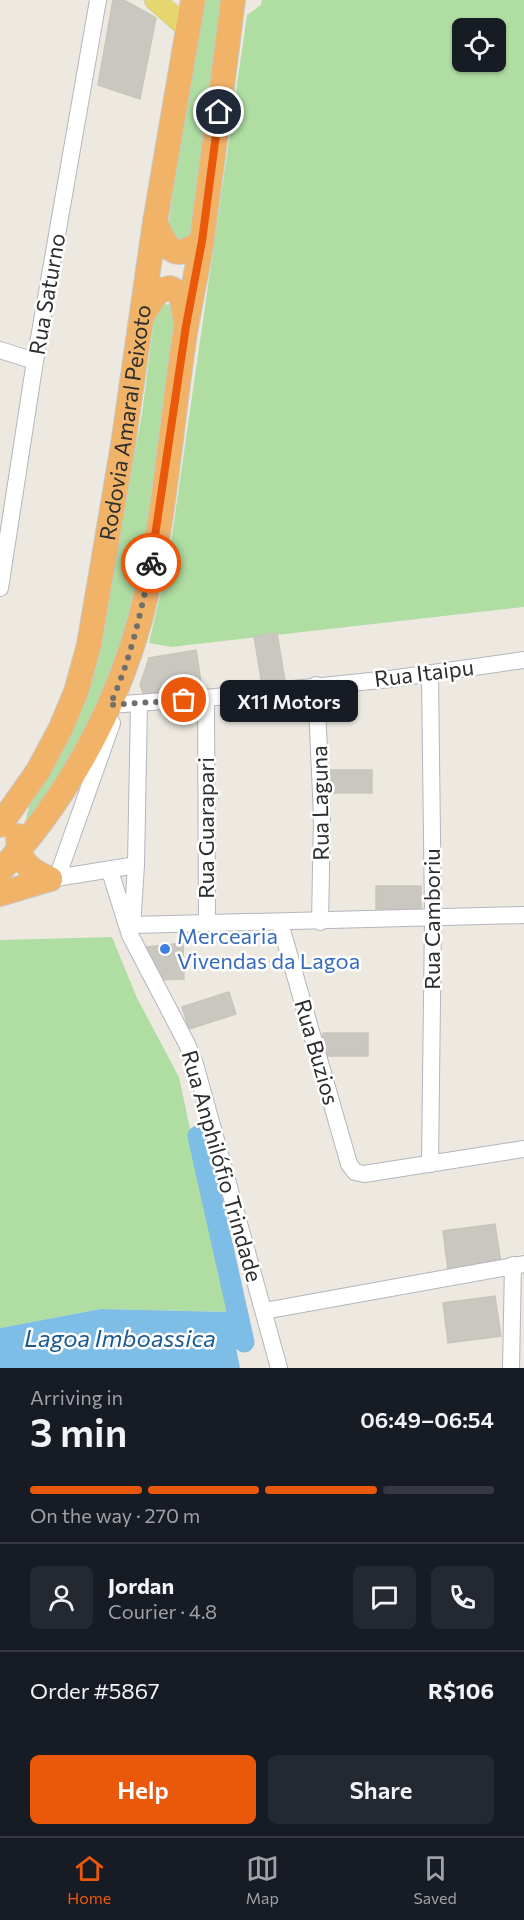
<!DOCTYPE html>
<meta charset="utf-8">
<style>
:root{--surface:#171b24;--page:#242831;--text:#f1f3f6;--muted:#9ea1a6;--line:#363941;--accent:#ea580c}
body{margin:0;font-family:Commissioner,sans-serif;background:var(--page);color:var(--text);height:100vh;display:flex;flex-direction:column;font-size:22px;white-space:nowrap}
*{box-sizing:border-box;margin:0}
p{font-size:20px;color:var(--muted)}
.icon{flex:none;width:33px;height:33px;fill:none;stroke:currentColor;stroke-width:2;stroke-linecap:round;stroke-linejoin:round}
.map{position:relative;height:1368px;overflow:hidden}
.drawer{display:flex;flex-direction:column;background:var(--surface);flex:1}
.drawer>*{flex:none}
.tools{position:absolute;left:452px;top:18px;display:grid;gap:12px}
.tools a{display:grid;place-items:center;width:54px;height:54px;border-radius:9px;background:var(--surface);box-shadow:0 2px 4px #0004;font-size:30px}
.pin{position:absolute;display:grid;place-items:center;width:51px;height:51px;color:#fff;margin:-26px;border:3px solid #fff;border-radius:50%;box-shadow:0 2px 6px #0007}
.courier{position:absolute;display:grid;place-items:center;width:60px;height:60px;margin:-30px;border:4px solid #ea580c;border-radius:50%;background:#fff;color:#222;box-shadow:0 2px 8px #0007}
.bubble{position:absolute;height:42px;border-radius:9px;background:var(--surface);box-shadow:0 2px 4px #0004;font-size:20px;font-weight:600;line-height:42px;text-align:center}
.head em{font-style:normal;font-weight:600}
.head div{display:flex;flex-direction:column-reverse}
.head{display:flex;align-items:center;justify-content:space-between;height:102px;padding:0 30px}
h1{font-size:39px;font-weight:600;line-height:45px}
.bar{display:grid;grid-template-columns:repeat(4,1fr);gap:9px 6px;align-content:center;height:72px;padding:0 30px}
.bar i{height:8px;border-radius:4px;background:var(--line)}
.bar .on{background:var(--accent)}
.bar p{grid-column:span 4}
.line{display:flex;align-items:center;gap:15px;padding:0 30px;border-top:2px solid var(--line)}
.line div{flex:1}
.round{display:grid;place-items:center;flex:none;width:63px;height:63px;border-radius:9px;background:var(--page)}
.primary-button{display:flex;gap:12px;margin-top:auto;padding:12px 30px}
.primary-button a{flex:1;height:69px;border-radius:9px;background:var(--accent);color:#fff;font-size:24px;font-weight:600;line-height:69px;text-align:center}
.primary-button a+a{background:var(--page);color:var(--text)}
.tab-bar{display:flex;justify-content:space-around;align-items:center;height:84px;border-top:2px solid var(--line);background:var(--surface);font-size:16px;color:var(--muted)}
.tab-bar a{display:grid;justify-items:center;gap:3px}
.tab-bar .on{color:var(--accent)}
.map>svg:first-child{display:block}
.green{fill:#b0dea2;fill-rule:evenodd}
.water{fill:#7ebde5}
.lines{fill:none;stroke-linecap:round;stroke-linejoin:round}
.river{stroke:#7ebde5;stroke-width:21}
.building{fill:#c9c7bf;stroke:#c8c5ba;stroke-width:1.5}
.minor-casing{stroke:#b4b5bf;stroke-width:18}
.major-casing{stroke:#c8c8c8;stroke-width:22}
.highway-casing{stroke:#c8c8c8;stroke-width:26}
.minor{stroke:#fff;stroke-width:16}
.major{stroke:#e5d76d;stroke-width:21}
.highway{stroke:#f0b368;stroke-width:24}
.done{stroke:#706f6c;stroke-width:6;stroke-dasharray:0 10.8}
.route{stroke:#ea580c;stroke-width:8}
.shop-dot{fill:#3f7fe0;stroke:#fff;stroke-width:2}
.labels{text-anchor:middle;stroke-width:5;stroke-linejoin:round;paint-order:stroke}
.street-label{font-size:22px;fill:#2d2d2d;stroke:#fff}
.shop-label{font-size:22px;fill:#366cbe;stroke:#fff;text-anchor:start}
.water-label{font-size:24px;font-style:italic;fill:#1a5b94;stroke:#fff}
</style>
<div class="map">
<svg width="524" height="1368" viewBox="0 0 524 1368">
<rect width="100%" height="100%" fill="#ede9e1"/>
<!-- green -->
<g class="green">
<path d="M202,0H227L191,232L183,241L171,236L169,220Z"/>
<path d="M262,0H524V607L171,647L149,643L169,556L247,15L261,5ZM462,28H495V62H462Z"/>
<path d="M170,304L178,315L146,566L121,667L25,836V822L31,800L101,628L142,414L154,319L162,305Z"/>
<path d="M112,937L137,998L179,1077L229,1312L101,1309L0,1328V940Z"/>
</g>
<!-- water -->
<path class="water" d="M101,1309L229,1312L240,1368H0V1328Z"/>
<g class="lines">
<!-- river -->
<path class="river" d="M198,1136L244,1342"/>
</g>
<!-- building -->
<g class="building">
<path d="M113,0H124L156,18L140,99L98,85Z"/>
<path d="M277,633L285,681L262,685L254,636Z"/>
<path d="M196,650L203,695L144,696L140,685L149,658Z"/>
<path d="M327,770H372V793H326Z"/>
<rect x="376" y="886" width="45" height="23"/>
<path d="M183,943L184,979L155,980L147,947Z"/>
<path d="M229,992L236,1014L189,1029L182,1007Z"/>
<path d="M323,1033H368V1056H322Z"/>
<path d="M495,1224L501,1263L448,1271L443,1231Z"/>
<path d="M495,1296L501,1336L448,1343L443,1303Z"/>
</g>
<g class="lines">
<defs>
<g id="minor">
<path d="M0,350L35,361"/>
<path d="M0,588L35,361L98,0"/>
<path d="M316,685L322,817L320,922"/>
<path d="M206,698L207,921"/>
<path d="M110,705L206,698L390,679L524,660"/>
<path d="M110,871L130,935L187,1044L195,1064L279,1368"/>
<path d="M57,878L112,723"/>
<path d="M50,879L136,865"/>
<path d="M280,923L349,1164L355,1172L364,1174L524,1149"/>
<path d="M133,925L524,915"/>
<path d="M132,928L136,865L139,704"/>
<path d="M430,1164L433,918L430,674"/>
<path d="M264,1311L524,1264"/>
<path d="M511,1368L513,1265"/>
</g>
<path id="major" d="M155,0L187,28"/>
<g id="highway">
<path d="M155,222C167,249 173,263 202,241"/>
<path d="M144,313L158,291L170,288L181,294L185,318"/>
<path id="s1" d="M0,825L38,771L60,730L76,692L89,645L123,445L155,222L193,0"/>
<path d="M18,836C18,861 27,869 50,879"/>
<path d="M0,871C65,802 115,711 140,620C163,533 170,436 183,347C188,310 197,274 202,238C213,159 223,79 233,0"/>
<path d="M0,894L50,879"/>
</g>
</defs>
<!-- minor casing -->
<use href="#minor" class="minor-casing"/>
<!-- major casing -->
<use href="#major" class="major-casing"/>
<!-- highway casing -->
<use href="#highway" class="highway-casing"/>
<!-- minor -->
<use href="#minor" class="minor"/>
<!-- major -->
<use href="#major" class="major"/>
<!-- highway -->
<use href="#highway" class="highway"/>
</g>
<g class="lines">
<!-- done -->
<path class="done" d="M151,563C141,612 131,659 110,705L184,700"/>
<!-- route -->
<path class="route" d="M151,563L186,326L202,241L219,112"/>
</g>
<!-- markers -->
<circle class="shop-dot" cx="165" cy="949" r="6"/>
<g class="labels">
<!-- street labels -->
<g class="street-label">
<text transform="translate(47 294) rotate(-80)" y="8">Rua Saturno</text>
<text dy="8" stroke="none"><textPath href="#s1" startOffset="428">Rodovia Amaral Peixoto</textPath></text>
<text transform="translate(424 673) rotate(-7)" y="8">Rua Itaipu</text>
<text transform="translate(320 803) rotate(-91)" y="8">Rua Laguna</text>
<text transform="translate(206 828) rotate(-90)" y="8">Rua Guarapari</text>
<text transform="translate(432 919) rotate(-90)" y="8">Rua Camboriu</text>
<text transform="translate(317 1052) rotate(74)" y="8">Rua Buzios</text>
<text transform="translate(222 1166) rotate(74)" y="8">Rua Anphilófio Trindade</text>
</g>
<!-- shop labels -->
<g class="shop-label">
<text x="177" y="944">Mercearia<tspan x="177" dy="25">Vivendas da Lagoa</tspan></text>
</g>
<!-- water labels -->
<g class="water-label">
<text x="120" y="1347">Lagoa Imboassica</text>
</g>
</g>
</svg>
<div class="tools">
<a><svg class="icon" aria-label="locate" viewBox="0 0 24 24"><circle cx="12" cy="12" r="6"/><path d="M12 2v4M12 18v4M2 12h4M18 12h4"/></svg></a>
</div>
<div class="pin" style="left:184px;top:700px;background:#ea580c"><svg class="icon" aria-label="bag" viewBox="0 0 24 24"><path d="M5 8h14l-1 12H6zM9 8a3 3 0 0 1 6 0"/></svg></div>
<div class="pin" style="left:219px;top:112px;background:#1f2937"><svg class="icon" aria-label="home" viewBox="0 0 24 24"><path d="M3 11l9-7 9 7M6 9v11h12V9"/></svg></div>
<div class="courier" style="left:151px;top:563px"><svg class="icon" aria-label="bike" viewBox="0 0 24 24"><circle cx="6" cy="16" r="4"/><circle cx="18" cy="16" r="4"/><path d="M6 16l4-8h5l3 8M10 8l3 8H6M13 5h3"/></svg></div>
<div class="bubble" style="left:220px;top:680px;width:138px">X11 Motors</div>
</div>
<section class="drawer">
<div class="head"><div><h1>3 min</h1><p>Arriving in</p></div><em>06:49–06:54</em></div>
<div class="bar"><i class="on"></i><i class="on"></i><i class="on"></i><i></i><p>On the way · 270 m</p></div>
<div class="line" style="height:108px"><a class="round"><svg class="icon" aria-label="person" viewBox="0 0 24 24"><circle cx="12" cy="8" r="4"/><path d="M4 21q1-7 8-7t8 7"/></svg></a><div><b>Jordan</b><p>Courier · 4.8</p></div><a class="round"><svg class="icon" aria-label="chat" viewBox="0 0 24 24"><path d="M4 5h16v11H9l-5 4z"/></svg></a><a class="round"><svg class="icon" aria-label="phone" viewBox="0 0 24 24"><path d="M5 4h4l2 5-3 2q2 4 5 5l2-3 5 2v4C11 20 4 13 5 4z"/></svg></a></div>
<div class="line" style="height:78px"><div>Order #5867</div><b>R$106</b></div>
<div class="primary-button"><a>Help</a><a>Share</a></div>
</section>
<nav class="tab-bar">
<a class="on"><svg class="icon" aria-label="home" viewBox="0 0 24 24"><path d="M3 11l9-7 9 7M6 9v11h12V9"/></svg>Home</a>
<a><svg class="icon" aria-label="map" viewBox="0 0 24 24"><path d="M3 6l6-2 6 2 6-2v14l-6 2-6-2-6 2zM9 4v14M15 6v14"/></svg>Map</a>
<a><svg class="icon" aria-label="saved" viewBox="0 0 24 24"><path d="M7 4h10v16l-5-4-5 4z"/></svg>Saved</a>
</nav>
